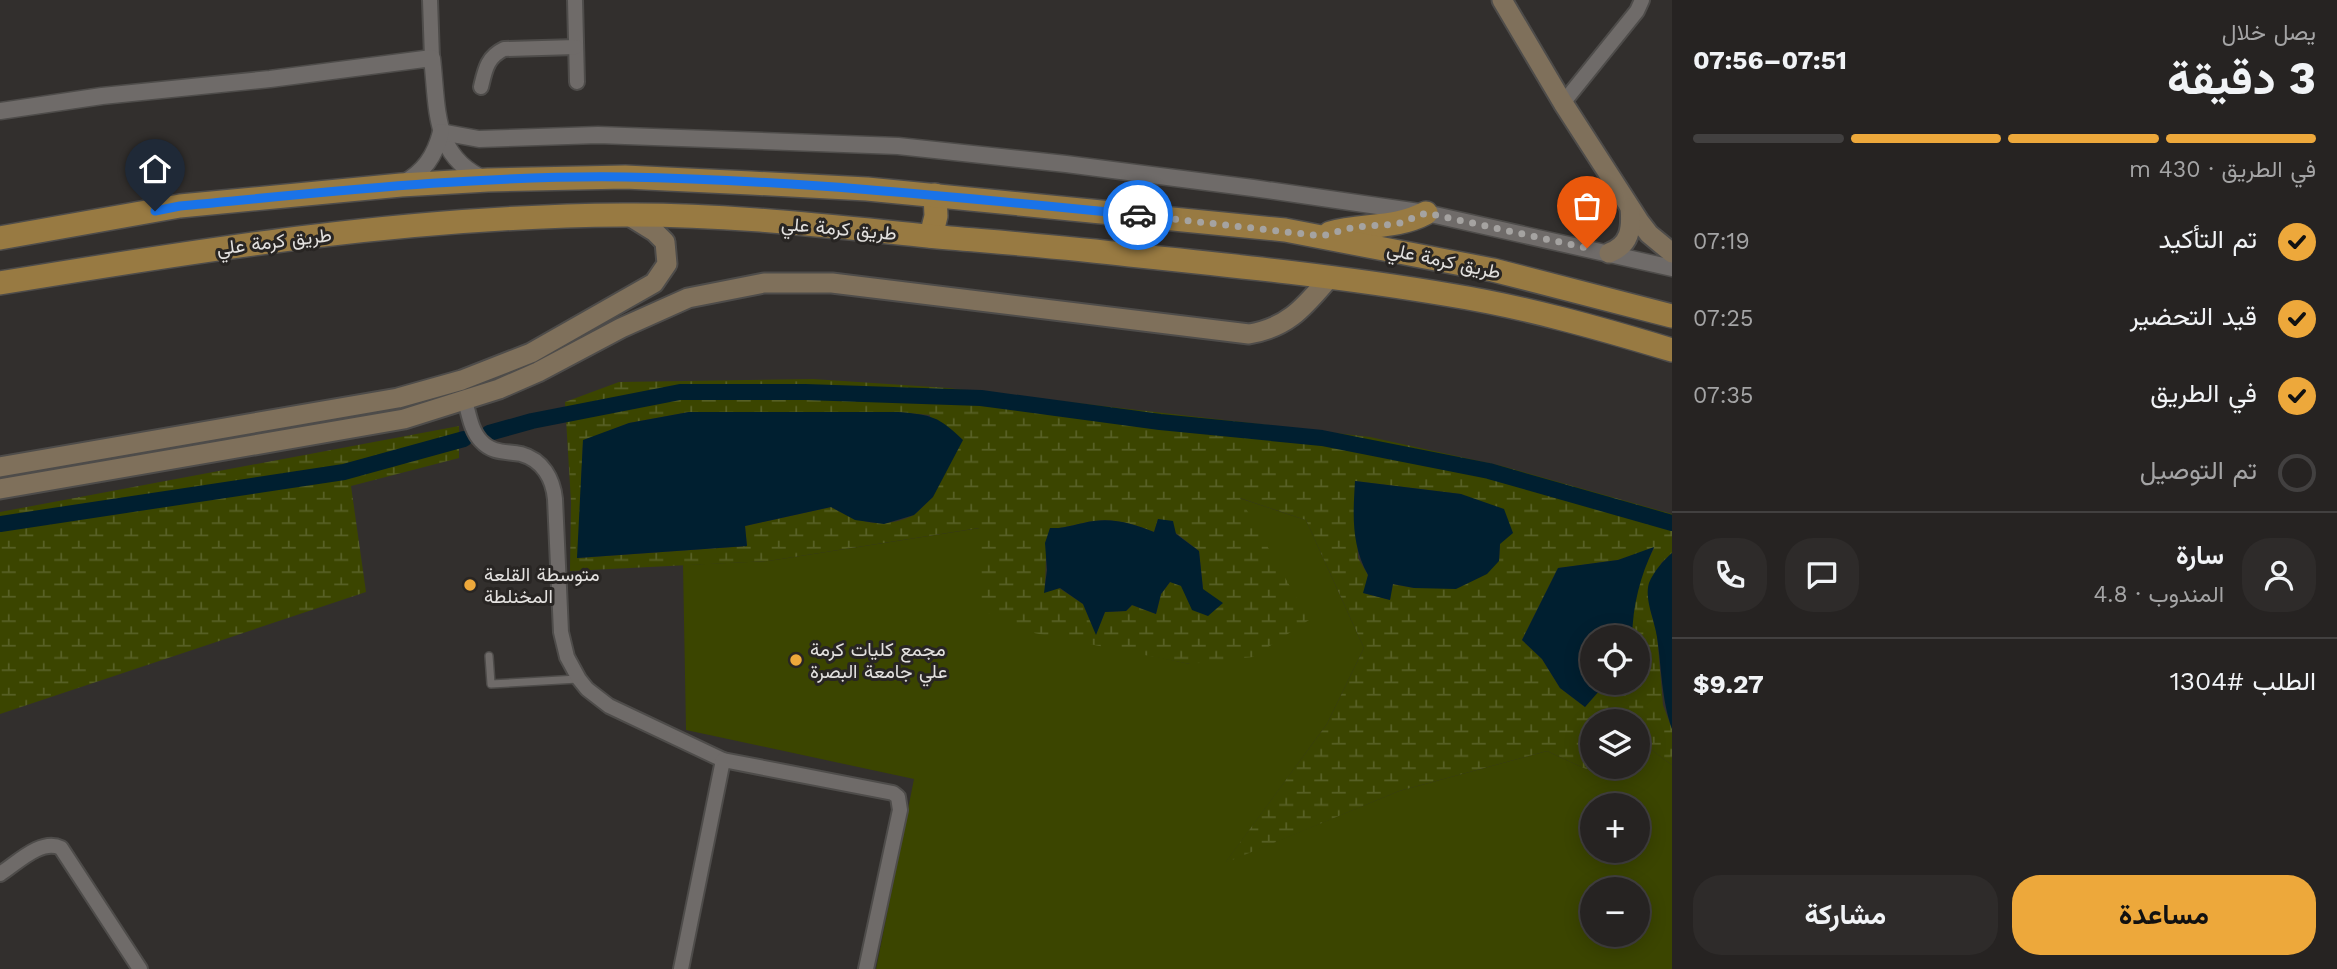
<!DOCTYPE html>
<html lang="ar">
<meta charset="utf-8">
<style>
:root{--surface:#262322;--page:#2e2b2a;--text:#f1f3f6;--muted:#a4a4a5;--line:#424040;--accent:#eda83b}
body{margin:0;font-family:"Work Sans",Vazirmatn,sans-serif;background:var(--page);color:var(--text);direction:rtl;height:100vh;display:flex;flex-direction:column;font-size:26px;white-space:nowrap}
*{box-sizing:border-box;margin:0}
p{font-size:23px;color:var(--muted)}
.icon{flex:none;width:38px;height:38px;fill:none;stroke:currentColor;stroke-width:2;stroke-linecap:round;stroke-linejoin:round}
.map{position:relative;flex:1;overflow:hidden;direction:ltr}
.side{display:flex;flex-direction:column;background:var(--surface);width:665px}
.side>*{flex:none}
.controls{position:absolute;left:1580px;top:625px;display:grid;gap:14px}
.controls a{display:grid;place-items:center;width:70px;height:70px;border-radius:50%;background:var(--surface);box-shadow:0 4px 18px #0003,0 0 0 2px var(--line);font-size:35px}
.pin{position:absolute;display:grid;place-items:center;width:60px;height:60px;color:#fff;margin:-72px -30px;border-radius:50% 50% 50% 0;rotate:-45deg;box-shadow:0 0 7px #0007}
.pin .icon{rotate:45deg}
.courier{position:absolute;display:grid;place-items:center;width:70px;height:70px;margin:-35px;border:5px solid #1a73e8;border-radius:50%;background:#fff;color:#222;box-shadow:0 2px 9px #0007}
.head em{font-style:normal;font-weight:700}
.head div{display:flex;flex-direction:column-reverse}
.head{display:flex;align-items:center;justify-content:space-between;height:119px;padding:0 21px}
h1{font-size:46px;font-weight:700;line-height:52px}
.bar{display:grid;grid-template-columns:repeat(4,1fr);gap:10px 7px;align-content:center;height:84px;padding:0 21px}
.bar i{height:9px;border-radius:5px;background:var(--line)}
.bar .current{background:var(--accent)}
.bar p{grid-column:span 4}
.line{display:flex;align-items:center;gap:18px;padding:0 21px;border-top:2px solid var(--line)}
.line div{flex:1}
.round{display:grid;place-items:center;flex:none;width:74px;height:74px;border-radius:28px;background:var(--page)}
ol{padding:0 21px;list-style:none}
li{display:flex;align-items:center;gap:21px;height:77px}
li p{margin-inline-start:auto}
li .icon{padding:7px;border-radius:50%;background:var(--accent);color:#111;stroke-width:4}
li:last-child{color:var(--muted)}
li i{width:38px;height:38px;border:4px solid var(--line);border-radius:50%}
.primary-button{display:flex;gap:14px;margin-top:auto;padding:14px 21px}
.primary-button a{flex:1;height:80px;border-radius:28px;background:var(--accent);color:#111;font-size:28px;font-weight:700;line-height:80px;text-align:center}
.primary-button a+a{background:var(--page);color:var(--text)}
main{display:flex;flex:1;min-height:0}
.map>svg:first-child{display:block}
.green{fill:#3b4500;fill-rule:evenodd}
.wetland{fill:url(#wetland-marsh);fill-rule:evenodd}
.water{fill:#001f30}
.lines{fill:none;stroke-linecap:round;stroke-linejoin:round}
.canal{stroke:#001f30;stroke-width:16}
.service-casing{stroke:#4e4c4a;stroke-width:10}
.minor-casing{stroke:#4e4c4a;stroke-width:18}
.tertiary-casing{stroke:#4e4c4a;stroke-width:19}
.secondary-casing{stroke:#4e4c4a;stroke-width:23}
.trunk-casing{stroke:#4e4c4a;stroke-width:26}
.service{stroke:#6f6b69;stroke-width:7}
.minor{stroke:#6f6b69;stroke-width:14}
.tertiary{stroke:#6f6b69;stroke-width:16}
.secondary{stroke:#7f705b;stroke-width:19}
.trunk{stroke:#987a42;stroke-width:23}
.done{stroke:#a5a3a1;stroke-width:7;stroke-dasharray:0 12.6}
.route{stroke:#1a73e8;stroke-width:9}
.poi-dot{fill:#eda83b;stroke:#282523;stroke-width:2.5}
.labels{text-anchor:middle;stroke-width:6;stroke-linejoin:round;paint-order:stroke}
.street-label{font-size:19px;fill:#e3e1df;stroke:#282523}
.poi-label{font-size:19px;fill:#e3e1df;stroke:#282523;text-anchor:start}
</style>
<main>
<section class="side">
<div class="head"><div><h1>3 دقيقة</h1><p>يصل خلال</p></div><em>07:51–07:56</em></div>
<div class="bar"><i class="current"></i><i class="current"></i><i class="current"></i><i></i><p>في الطريق · 430 m</p></div>
<ol>
<li><svg class="icon" aria-label="check" viewBox="0 0 24 24"><path d="M5 12l5 5 9-10"/></svg>تم التأكيد<p>07:19</p></li>
<li><svg class="icon" aria-label="check" viewBox="0 0 24 24"><path d="M5 12l5 5 9-10"/></svg>قيد التحضير<p>07:25</p></li>
<li><svg class="icon" aria-label="check" viewBox="0 0 24 24"><path d="M5 12l5 5 9-10"/></svg>في الطريق<p>07:35</p></li>
<li><i></i>تم التوصيل</li>
</ol>
<div class="line" style="height:126px"><a class="round"><svg class="icon" aria-label="person" viewBox="0 0 24 24"><circle cx="12" cy="8" r="4"/><path d="M4 21q1-7 8-7t8 7"/></svg></a><div><b>سارة</b><p>المندوب · 4.8</p></div><a class="round"><svg class="icon" aria-label="chat" viewBox="0 0 24 24"><path d="M4 5h16v11H9l-5 4z"/></svg></a><a class="round"><svg class="icon" aria-label="phone" viewBox="0 0 24 24"><path d="M5 4h4l2 5-3 2q2 4 5 5l2-3 5 2v4C11 20 4 13 5 4z"/></svg></a></div>
<div class="line" style="height:91px"><div>الطلب #1304</div><b>$9.27</b></div>
<div class="primary-button"><a>مساعدة</a><a>مشاركة</a></div>
</section>
<div class="map">
<svg width="1672" height="969" viewBox="0 0 1672 969">
<defs>
<pattern id="wetland-marsh" width="20" height="14" patternUnits="userSpaceOnUse" patternTransform="scale(1.75)"><rect width="20" height="14" fill="#3b4500"/><path d="M1 5h8M5 5V1M11 12h8M15 12V8" fill="none" stroke="#576025"/></pattern>
</defs>
<rect width="100%" height="100%" fill="#322f2d"/>
<!-- green -->
<path class="green" d="M1239,498L1306,520L1364,648L1327,724L1226,862L1399,791L1547,751L1586,769L1594,766H1638V752L1649,748L1672,765V969H876L914,779L686,730L683,565L768,561L980,528L1111,647L1190,664ZM1592,805H1638V850H1592ZM1592,889H1638V934H1592Z"/>
<!-- wetland -->
<g class="wetland">
<path d="M813,379L948,388L1370,437L1502,466L1672,514V553L1661,563L1650,608L1657,635L1663,705L1672,729V765L1649,748L1638,752V721H1592L1594,767L1586,769L1547,751L1399,791L1225,863L1327,724L1364,648L1306,520L1240,498L1309,620L1253,657L1190,664L1019,630L981,609L979,528L768,561L570,571L571,502L565,402L619,382ZM689,412H898L930,415L933,497C926,503 919,512 912,516C881,530 858,522 831,507L745,526L747,546L578,558L583,441L629,423ZM1355,481L1461,494L1500,544L1499,561L1414,588L1392,584L1390,600L1364,593L1368,575L1358,558ZM1158,519L1199,551L1203,589L1170,582L1161,594L1156,614L1132,605L1126,611L1105,612L1096,634L1083,604L1059,588L1044,593C1047,571 1044,549 1050,528C1066,529 1078,523 1094,521C1114,518 1135,524 1154,532ZM1654,548L1641,575L1633,610L1632,637H1638V682L1606,683L1585,707L1560,688L1542,659L1522,640L1558,568L1618,560Z"/>
<path d="M459,426V458L351,486L366,592L0,714V512Z"/>
</g>
<!-- water -->
<g class="water">
<path d="M689,412H898C932,415 938,416 963,440L933,497L914,515L884,524L855,520L831,507L745,526L747,546L577,558L583,440L629,423Z"/>
<path d="M1355,481L1461,494L1504,509L1513,533L1500,544L1499,561L1487,574L1456,589L1414,588L1393,584L1390,600L1363,593L1368,575C1351,544 1353,515 1355,481Z"/>
<path d="M1158,519L1173,521L1176,534L1199,551L1203,589L1223,603L1208,616L1192,610L1181,586L1170,582L1161,594L1156,614L1132,605L1126,611L1105,612L1096,635L1083,604L1060,588L1044,593L1047,570L1045,543L1050,528C1066,529 1078,523 1094,521C1114,518 1135,524 1154,532Z"/>
<path d="M1654,547C1640,577 1633,604 1632,637H1592V682L1606,683L1585,707L1560,688L1542,659L1522,640L1558,568L1618,560Z"/>
<path d="M1672,553V729C1661,697 1662,670 1657,637C1655,621 1644,599 1649,583C1654,571 1663,561 1672,553Z"/>
</g>
<g class="lines">
<!-- canal -->
<g class="canal">
<path d="M489,433L532,421L680,392H805L981,398L1160,422L1322,438L1489,471L1672,523"/>
<path d="M0,524L344,472L464,439"/>
</g>
<defs>
<path id="service" d="M489,656L491,684L578,679"/>
<g id="minor">
<path d="M430,0L432,58"/>
<path d="M575,0L577,82"/>
<path d="M481,87C485,70 487,57 504,49L576,47"/>
<path d="M1563,103L1637,11L1642,0"/>
<path d="M465,401C469,414 471,431 481,441C493,454 506,451 521,454C543,460 553,479 555,499L561,632L567,657L579,679L587,689L609,706L723,760"/>
<path d="M0,874C16,864 41,838 61,848L140,969"/>
<path d="M681,969L723,760L893,793L898,797L900,810L866,969"/>
</g>
<g id="tertiary">
<path d="M0,111L102,96L270,79L432,58C438,108 432,158 487,180"/>
<path d="M441,132L479,139L598,135L898,146L1066,164L1253,188L1426,213L1672,268"/>
<path d="M402,184C424,172 435,156 441,132"/>
</g>
<g id="secondary">
<path d="M1502,0L1563,103L1639,221L1649,234L1672,253"/>
<path d="M1609,253C1630,245 1632,229 1630,208"/>
<path d="M0,467L398,398L462,380L531,353L654,283L667,264L665,242L655,232L626,214"/>
<path d="M0,489L404,419L499,389L538,372L621,328L688,298L764,283H832L1249,334C1289,327 1304,307 1330,277"/>
</g>
<g id="trunk">
<path d="M1330,233C1362,224 1396,229 1426,213"/>
<path d="M931,236L936,216L935,195"/>
<path d="M0,238L180,206L401,185L488,180L625,177L751,183L867,189L1285,230L1493,270L1672,316"/>
<path d="M0,283C206,249 413,216 623,215C725,214 827,226 928,236C995,242 1063,247 1130,255C1237,266 1344,277 1450,295C1525,307 1599,328 1672,350"/>
</g>
</defs>
<!-- service casing -->
<use href="#service" class="service-casing"/>
<!-- minor casing -->
<use href="#minor" class="minor-casing"/>
<!-- tertiary casing -->
<use href="#tertiary" class="tertiary-casing"/>
<!-- secondary casing -->
<use href="#secondary" class="secondary-casing"/>
<!-- trunk casing -->
<use href="#trunk" class="trunk-casing"/>
<!-- service -->
<use href="#service" class="service"/>
<!-- minor -->
<use href="#minor" class="minor"/>
<!-- tertiary -->
<use href="#tertiary" class="tertiary"/>
<!-- secondary -->
<use href="#secondary" class="secondary"/>
<!-- trunk -->
<use href="#trunk" class="trunk"/>
</g>
<g class="lines">
<!-- done -->
<path class="done" d="M1138,215L1322,236L1354,227L1397,224L1426,213L1587,248"/>
<!-- route -->
<path class="route" d="M155,211L180,206C328,192 476,175 625,177C796,180 967,198 1138,215"/>
</g>
<!-- markers -->
<g class="poi-dot">
<circle cx="470" cy="585" r="7"/>
<circle cx="796" cy="660" r="7"/>
</g>
<g class="labels">
<!-- street labels -->
<g class="street-label">
<text transform="translate(839 228) rotate(5)" y="7">طريق كرمة علي</text>
<text transform="translate(274 241) rotate(-7)" y="7">طريق كرمة علي</text>
<text transform="translate(1444 260) rotate(12)" y="7">طريق كرمة علي</text>
</g>
<!-- poi labels -->
<g class="poi-label">
<text x="484" y="581">متوسطة القلعة<tspan x="484" dy="22">المخنلطة</tspan></text>
<text x="810" y="656">مجمع كليات كرمة<tspan x="810" dy="22">علي جامعة البصرة</tspan></text>
</g>
</g>
</svg>
<div class="controls">
<a><svg class="icon" aria-label="locate" viewBox="0 0 24 24"><circle cx="12" cy="12" r="6"/><path d="M12 2v4M12 18v4M2 12h4M18 12h4"/></svg></a>
<a><svg class="icon" aria-label="layers" viewBox="0 0 24 24"><path d="M12 4l9 5-9 5-9-5zM3 14l9 5 9-5"/></svg></a>
<a>+</a>
<a>−</a>
</div>
<div class="pin" style="left:1587px;top:248px;background:#ea580c"><svg class="icon" aria-label="bag" viewBox="0 0 24 24"><path d="M5 8h14l-1 12H6zM9 8a3 3 0 0 1 6 0"/></svg></div>
<div class="pin" style="left:155px;top:211px;background:#1f2937"><svg class="icon" aria-label="home" viewBox="0 0 24 24"><path d="M3 11l9-7 9 7M6 9v11h12V9"/></svg></div>
<div class="courier" style="left:1138px;top:215px"><svg class="icon" aria-label="car" viewBox="0 0 24 24"><path d="M5 17H2v-5l4-1 3-4h7l3 4 3 1v5h-3M9 17h6M6 11h13"/><circle cx="7" cy="17" r="2"/><circle cx="17" cy="17" r="2"/></svg></div>
</div>
</main>
